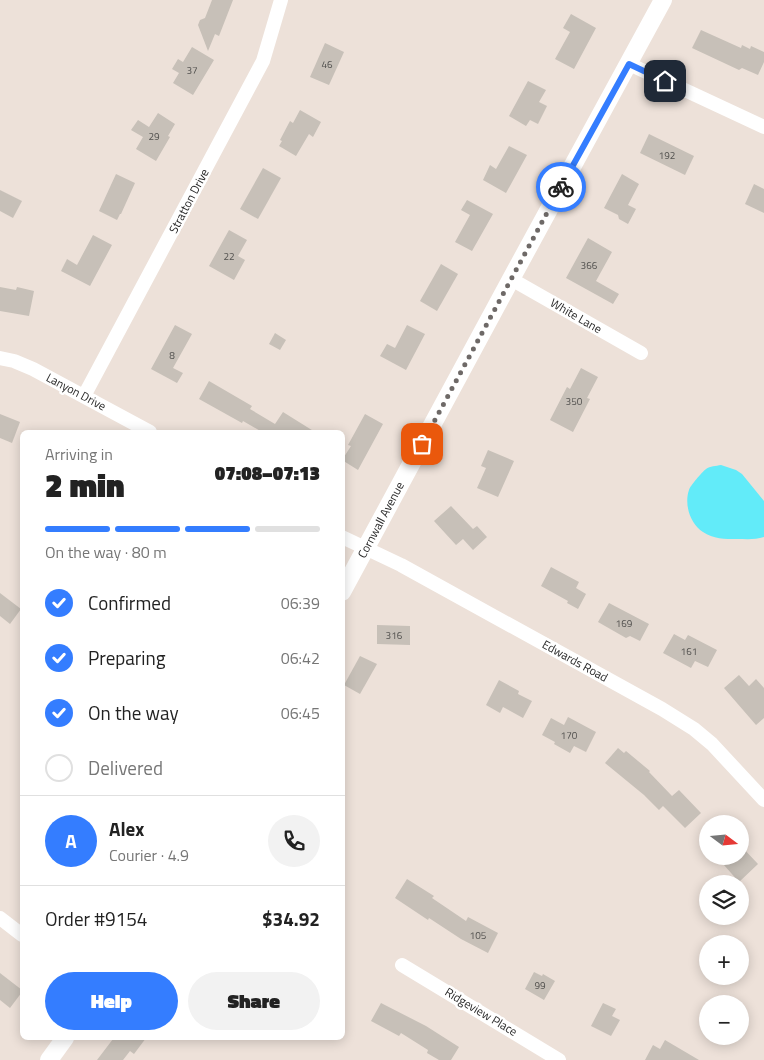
<!DOCTYPE html>
<meta charset="utf-8">
<style>
:root{--surface:#fff;--page:#f2f2f2;--text:#222;--muted:#767676;--line:#e0e0e0;--accent:#347dff}
body{margin:0;font-family:"Titillium Web",sans-serif;background:var(--page);color:var(--text);height:100vh;display:flex;flex-direction:column;font-size:19px;white-space:nowrap}
*{box-sizing:border-box;margin:0}
p{font-size:16px;color:var(--muted)}
.icon{flex:none;width:28px;height:28px;fill:none;stroke:currentColor;stroke-width:2;stroke-linecap:round;stroke-linejoin:round}
.map{position:relative;flex:1;overflow:hidden}
.side{position:absolute;left:20px;top:430px;width:325px;height:610px;display:flex;flex-direction:column;background:var(--surface);border-radius:8px;box-shadow:0 2px 12px #0003}
.side>*{flex:none}
.needle{width:32px;rotate:106deg}
.buttons{position:absolute;left:699px;top:815px;display:grid;gap:10px}
.buttons a{display:grid;place-items:center;width:50px;height:50px;border-radius:50%;background:var(--surface);box-shadow:0 2px 12px #0003;font-size:25px}
.pin{position:absolute;display:grid;place-items:center;width:42px;height:42px;color:#fff;margin:-21px;border-radius:10px;box-shadow:0 2px 8px #0006}
.courier{position:absolute;display:grid;place-items:center;width:50px;height:50px;margin:-25px;border:4px solid #347dff;border-radius:50%;background:#fff;color:#222;box-shadow:0 1px 6px #0007}
.summary em{font-style:normal;font-weight:800}
.summary div{display:flex;flex-direction:column-reverse}
.summary{display:flex;align-items:center;justify-content:space-between;height:85px;padding:0 25px}
h1{font-size:32px;font-weight:800;line-height:38px}
.bar{display:grid;grid-template-columns:repeat(4,1fr);gap:8px 5px;align-content:center;height:60px;padding:0 25px}
.bar i{height:6px;border-radius:4px;background:var(--line)}
.bar .on{background:var(--accent)}
.bar p{grid-column:span 4}
.line{display:flex;align-items:center;gap:12px;padding:0 25px;border-top:1px solid var(--line)}
.line div{flex:1}
.round{display:grid;place-items:center;flex:none;width:52px;height:52px;border-radius:26px;background:var(--page)}
ol{padding:0 25px;list-style:none}
li{display:flex;align-items:center;gap:15px;height:55px}
li p{margin-inline-start:auto}
li .icon{padding:5px;border-radius:50%;background:var(--accent);color:#fff;stroke-width:4}
li:last-child{color:var(--muted)}
li i{width:28px;height:28px;border:2px solid var(--line);border-radius:50%}
.cta{display:flex;gap:10px;margin-top:auto;padding:10px 25px}
.cta a{flex:1;height:58px;border-radius:30px;background:var(--accent);color:#fff;font-size:20px;font-weight:800;line-height:58px;text-align:center}
.cta a+a{background:var(--page);color:var(--text)}
.map>svg:first-child{display:block}
.water{fill:#62ebf9}
.building{fill:#c7c0b8}
.lines{fill:none;stroke-linecap:round;stroke-linejoin:round}
.minor{stroke:#fff;stroke-width:14}
.tertiary{stroke:#fff;stroke-width:18}
.done{stroke:#6e6967;stroke-width:5;stroke-dasharray:0 9}
.route{stroke:#347dff;stroke-width:6}
.labels{text-anchor:middle;stroke-width:5;stroke-linejoin:round;paint-order:stroke}
.number-label{font-size:10px;fill:#504f4d}
.street-label{font-size:12px;fill:#292929;stroke:#fff}
</style>
<div class="map">
<svg width="764" height="1060" viewBox="0 0 764 1060">
<rect width="100%" height="100%" fill="#ede1d9"/>
<!-- water -->
<path class="water" d="M721,465L736,470L742,474L764,501V537C755,540 746,539 737,539C725,539 713,539 703,532C690,524 684,504 689,490C690,486 702,472 706,469C710,466 716,466 721,465Z"/>
<!-- building -->
<g class="building">
<path d="M212,0H233L219,36L215,34L208,51L198,25L200,20L205,18Z"/>
<path d="M571,14L596,28L574,69L555,59L570,32L563,28Z"/>
<path d="M701,30L741,48L742,45L750,49L751,46L764,52V62L758,75L742,68L739,70L692,48Z"/>
<path d="M325,43L344,52L329,85L310,77Z"/>
<path d="M192,47L214,60L193,95L173,83L179,73L172,69L178,59L183,62Z"/>
<path d="M528,81L546,90L539,102L547,106L538,124L530,120L526,126L509,116Z"/>
<path d="M300,110L321,122L313,137L309,134L296,156L279,146L282,141L280,140L290,121L293,123Z"/>
<path d="M158,113L175,124L168,136L170,137L156,161L136,149L143,137L131,130L138,120L149,127Z"/>
<path d="M649,134L694,156L685,175L640,153Z"/>
<path d="M509,146L527,155L506,193L483,180L490,165L496,169Z"/>
<path d="M263,168L281,178L258,219L240,209Z"/>
<path d="M116,174L135,183L121,214H120L117,220L99,211Z"/>
<path d="M622,174L639,184L628,205L636,209L628,224L619,219L618,215L604,208Z"/>
<path d="M754,184L764,189V213L745,204Z"/>
<path d="M0,190L22,201L13,218L0,211Z"/>
<path d="M467,200L493,214L472,251L455,242L470,215L461,210Z"/>
<path d="M229,230L247,240L238,256L245,260L234,280L209,266Z"/>
<path d="M93,235L112,245L90,286L61,271L67,259L77,265Z"/>
<path d="M588,238L612,252L596,281L619,294L613,304L566,278Z"/>
<path d="M441,264L458,274L437,311L420,301Z"/>
<path d="M0,287L16,290L17,287L34,291L29,316L0,311Z"/>
<path d="M175,325L192,334L173,368L183,373L177,383L151,369Z"/>
<path d="M407,325L425,334L406,370L380,356L387,344L395,348Z"/>
<path d="M275,333L286,340L280,350L269,344Z"/>
<path d="M581,368L598,377L587,398L590,399L573,432L550,420L567,387L570,389Z"/>
<path d="M209,381L252,406L250,409L275,424L283,412L315,432H262L243,421L242,423L199,399Z"/>
<path d="M0,414L20,422L12,443L0,438Z"/>
<path d="M365,414L383,424L358,470L342,460L351,446L348,445Z"/>
<path d="M488,450L514,461L498,497L477,488L486,468L481,466Z"/>
<path d="M451,506L473,529L477,526L487,537L473,550L463,539L456,545L434,521Z"/>
<path d="M551,567L579,582L576,588L586,594L578,609L567,603L568,601L541,586Z"/>
<path d="M0,593L21,609L10,624L0,616Z"/>
<path d="M609,603L649,624L640,641L630,636L626,638L598,622Z"/>
<path d="M377,625L410,626V645L377,644Z"/>
<path d="M674,634L685,640L688,635L717,650L708,667L695,661L691,668L663,653Z"/>
<path d="M360,656L377,664L360,694L344,685Z"/>
<path d="M739,675L749,686L756,679L764,688V718L756,725L724,688Z"/>
<path d="M499,680L519,691L518,694L532,701L523,718L503,707L500,713L486,705Z"/>
<path d="M568,717L596,732L586,752L574,746L570,753L554,744L555,742L542,735L551,718L564,725Z"/>
<path d="M618,748L624,753L626,751L650,771L649,772L672,796L679,790L701,813L685,828L663,806L659,810L644,795L605,763Z"/>
<path d="M740,845L758,864L739,882L716,856H740Z"/>
<path d="M407,879L434,896L432,898L466,921L468,917L498,933L488,953L461,939L429,918L428,920L395,898Z"/>
<path d="M534,972L542,976L543,974L555,981L544,1000L525,989Z"/>
<path d="M0,973L22,990V992L10,1008L0,1000Z"/>
<path d="M381,1003L426,1026L459,1047L451,1060H439L427,1053L428,1050L401,1033L399,1036L371,1021Z"/>
<path d="M603,1003L616,1009L612,1016L620,1020L611,1036L591,1026Z"/>
<path d="M111,1038H146L134,1054L130,1051L123,1060H97L113,1039Z"/>
<path d="M665,1040L699,1060H645L653,1045L660,1049Z"/>
</g>
<g class="lines">
<!-- minor -->
<g class="minor">
<path d="M629,64L764,127"/>
<path d="M511,279L641,353"/>
<path d="M0,358L14,361L33,369L150,432"/>
<path d="M84,396L263,61L281,0"/>
<path d="M342,537L401,565L662,709L694,729L712,744L764,800"/>
<path d="M0,918L22,935"/>
<path d="M402,965L559,1060"/>
</g>
<!-- tertiary -->
<g class="tertiary">
<path d="M342,592L511,279L663,0"/>
<path d="M49,1060L65,1038"/>
</g>
</g>
<g class="lines">
<!-- done -->
<path class="done" d="M422,444L561,187"/>
<!-- route -->
<path class="route" d="M561,187L629,64L665,81"/>
</g>
<g class="labels">
<!-- number labels -->
<g class="number-label">
<text x="327" y="68">46</text>
<text x="192" y="74">37</text>
<text x="154" y="140">29</text>
<text x="667" y="159">192</text>
<text x="229" y="260">22</text>
<text x="589" y="269">366</text>
<text x="172" y="359">8</text>
<text x="574" y="405">350</text>
<text x="624" y="627">169</text>
<text x="394" y="639">316</text>
<text x="689" y="655">161</text>
<text x="569" y="739">170</text>
<text x="478" y="939">105</text>
<text x="540" y="989">99</text>
</g>
<!-- street labels -->
<g class="street-label">
<text transform="translate(189 201) rotate(-62)" y="4">Stratton Drive</text>
<text transform="translate(576 316) rotate(30)" y="4">White Lane</text>
<text transform="translate(76 392) rotate(28)" y="4">Lanyon Drive</text>
<text transform="translate(381 520) rotate(-62)" y="4">Cornwall Avenue</text>
<text transform="translate(575 661) rotate(29)" y="4">Edwards Road</text>
<text transform="translate(481 1012) rotate(31)" y="4">Ridgeview Place</text>
</g>
</g>
</svg>
<div class="buttons">
<a><svg class="needle" viewBox="-14 -14 28 28"><path d="M0-13l5 13h-10z" fill="#e53935"/><path d="M0 13l5-13h-10z" fill="#767676"/></svg></a>
<a><svg class="icon" aria-label="layers" viewBox="0 0 24 24"><path d="M12 4l9 5-9 5-9-5zM3 14l9 5 9-5"/></svg></a>
<a>+</a>
<a>−</a>
</div>
<div class="pin" style="left:422px;top:444px;background:#ea580c"><svg class="icon" aria-label="bag" viewBox="0 0 24 24"><path d="M5 8h14l-1 12H6zM9 8a3 3 0 0 1 6 0"/></svg></div>
<div class="pin" style="left:665px;top:81px;background:#1f2937"><svg class="icon" aria-label="home" viewBox="0 0 24 24"><path d="M3 11l9-7 9 7M6 9v11h12V9"/></svg></div>
<div class="courier" style="left:561px;top:187px"><svg class="icon" aria-label="bike" viewBox="0 0 24 24"><circle cx="6" cy="16" r="4"/><circle cx="18" cy="16" r="4"/><path d="M6 16l4-8h5l3 8M10 8l3 8H6M13 5h3"/></svg></div>
<section class="side">
<div class="summary"><div><h1>2 min</h1><p>Arriving in</p></div><em>07:08–07:13</em></div>
<div class="bar"><i class="on"></i><i class="on"></i><i class="on"></i><i></i><p>On the way · 80 m</p></div>
<ol>
<li><svg class="icon" aria-label="check" viewBox="0 0 24 24"><path d="M5 12l5 5 9-10"/></svg>Confirmed<p>06:39</p></li>
<li><svg class="icon" aria-label="check" viewBox="0 0 24 24"><path d="M5 12l5 5 9-10"/></svg>Preparing<p>06:42</p></li>
<li><svg class="icon" aria-label="check" viewBox="0 0 24 24"><path d="M5 12l5 5 9-10"/></svg>On the way<p>06:45</p></li>
<li><i></i>Delivered</li>
</ol>
<div class="line" style="height:90px"><b class="round" style="background:var(--accent);color:#fff">A</b><div><b>Alex</b><p>Courier · 4.9</p></div><a class="round"><svg class="icon" aria-label="phone" viewBox="0 0 24 24"><path d="M5 4h4l2 5-3 2q2 4 5 5l2-3 5 2v4C11 20 4 13 5 4z"/></svg></a></div>
<div class="line" style="height:65px"><div>Order #9154</div><b>$34.92</b></div>
<div class="cta"><a>Help</a><a>Share</a></div>
</section>
</div>
